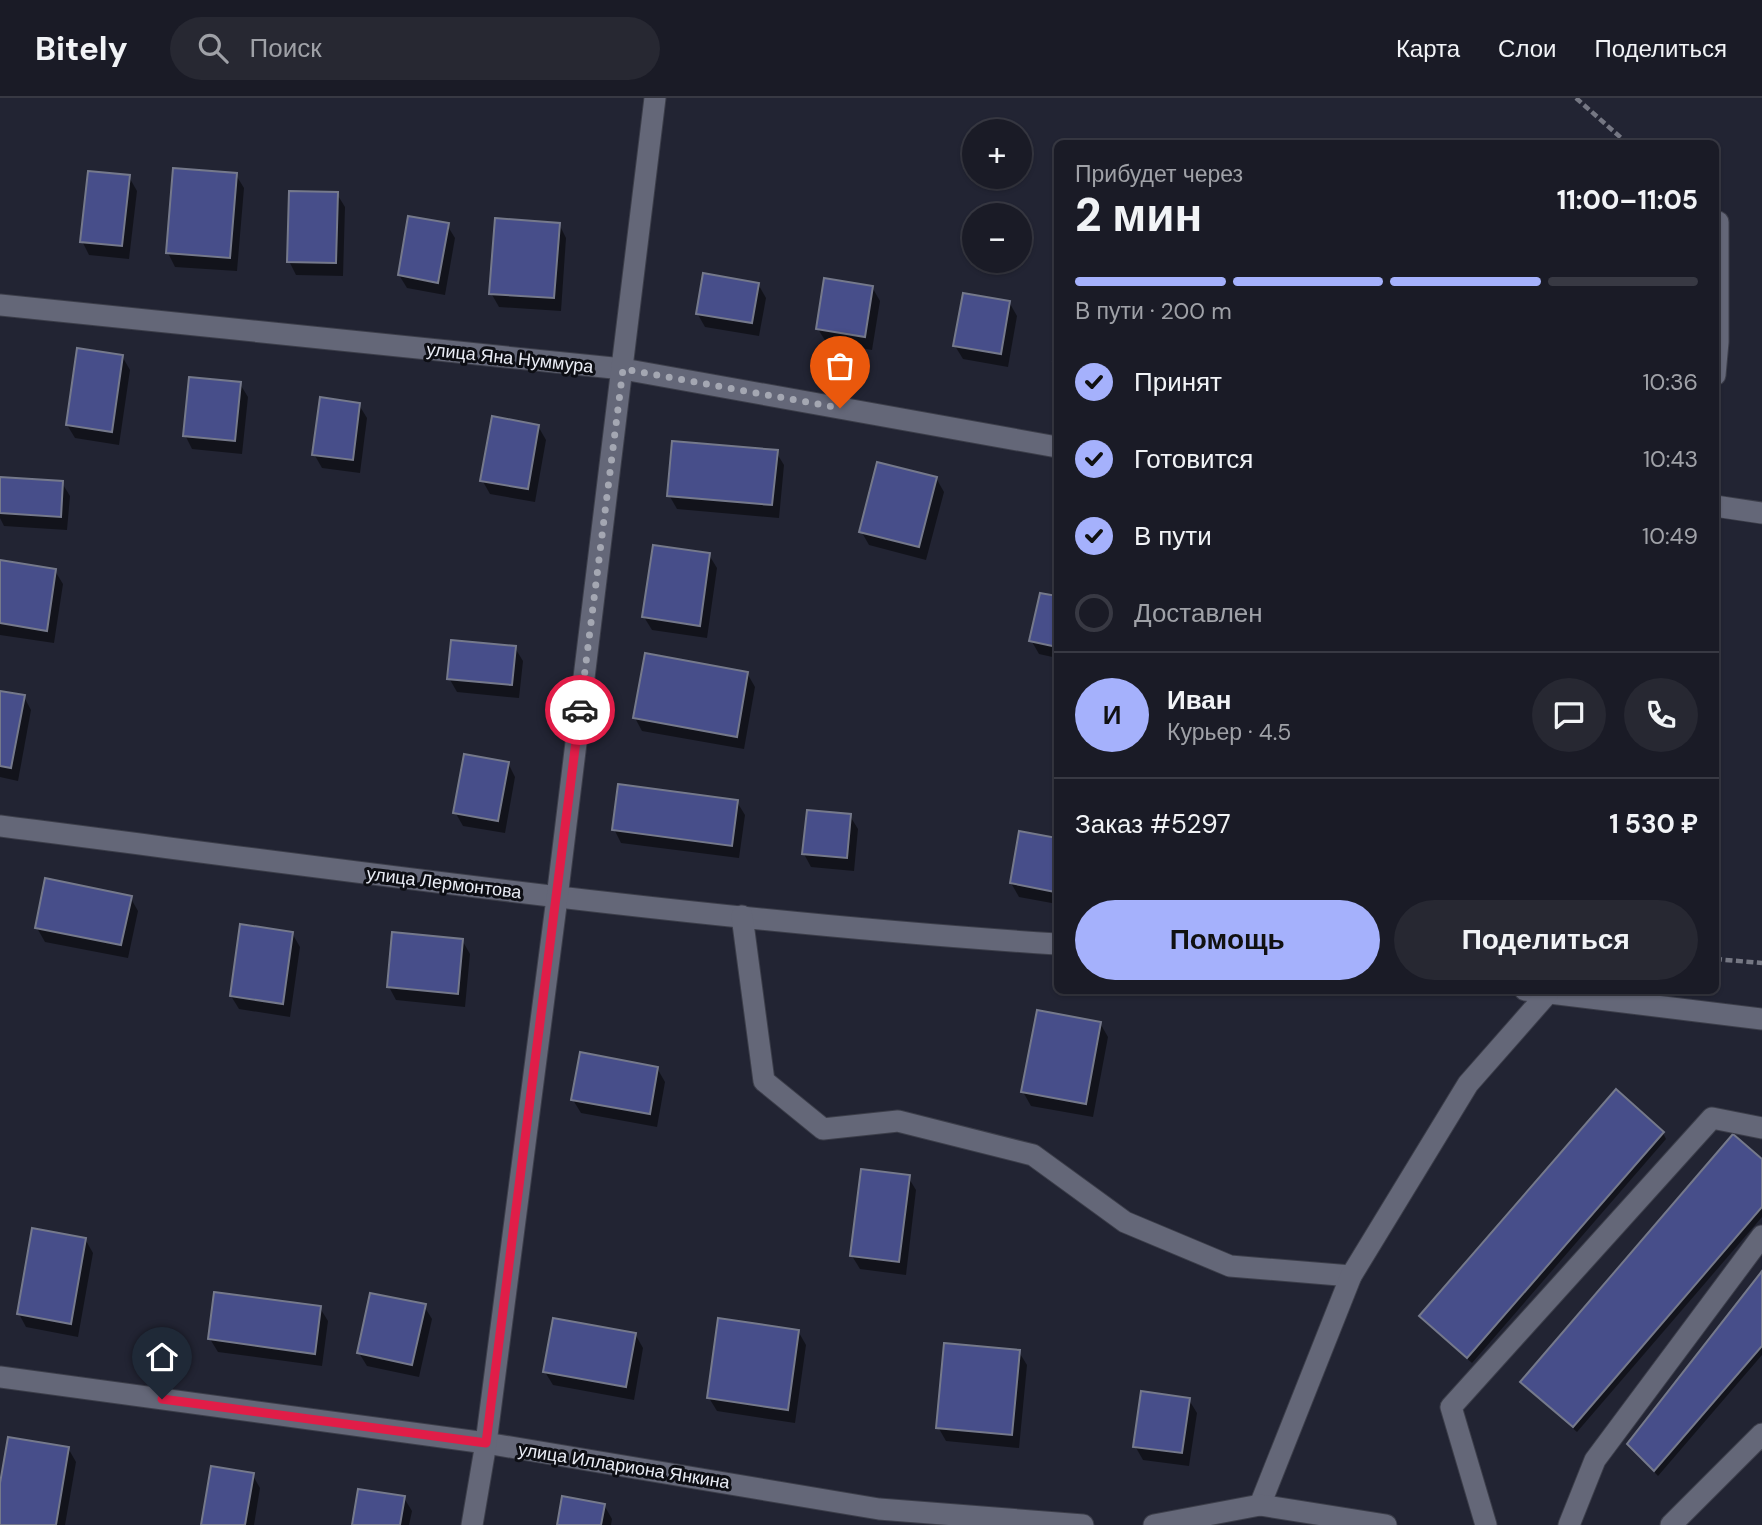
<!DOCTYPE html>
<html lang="ru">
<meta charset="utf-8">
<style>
:root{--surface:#1a1b26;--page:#272832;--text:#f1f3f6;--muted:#9fa1a7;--line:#383943;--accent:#a5b1fc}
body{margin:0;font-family:"DM Sans",sans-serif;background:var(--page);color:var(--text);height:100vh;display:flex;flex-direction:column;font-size:26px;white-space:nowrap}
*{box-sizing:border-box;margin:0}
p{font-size:23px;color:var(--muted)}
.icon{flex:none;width:38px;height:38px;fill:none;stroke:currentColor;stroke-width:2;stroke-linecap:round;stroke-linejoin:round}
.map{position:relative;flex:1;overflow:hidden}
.details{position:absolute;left:1054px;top:42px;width:665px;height:854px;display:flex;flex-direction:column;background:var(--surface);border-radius:10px;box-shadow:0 2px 5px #0004,0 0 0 2px var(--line)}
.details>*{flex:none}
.fabs{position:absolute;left:962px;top:21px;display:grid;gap:14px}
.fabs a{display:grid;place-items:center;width:70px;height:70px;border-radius:50%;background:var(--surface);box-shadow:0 2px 5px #0004,0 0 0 2px var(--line);font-size:35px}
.pin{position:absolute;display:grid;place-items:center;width:60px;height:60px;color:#fff;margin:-72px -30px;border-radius:50% 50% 50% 0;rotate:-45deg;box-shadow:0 0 7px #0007}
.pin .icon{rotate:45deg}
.courier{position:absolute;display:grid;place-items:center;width:70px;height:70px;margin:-35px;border:5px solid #e11d48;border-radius:50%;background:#fff;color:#222;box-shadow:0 2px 9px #0007}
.head em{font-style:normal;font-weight:800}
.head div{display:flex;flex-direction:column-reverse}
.head{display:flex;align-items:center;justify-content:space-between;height:119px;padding:0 21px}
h1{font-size:46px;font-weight:800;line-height:52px}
.bar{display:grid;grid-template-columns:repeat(4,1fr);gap:10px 7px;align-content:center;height:84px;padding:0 21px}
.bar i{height:9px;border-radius:5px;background:var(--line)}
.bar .on{background:var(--accent)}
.bar p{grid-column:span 4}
.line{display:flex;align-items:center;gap:18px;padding:0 21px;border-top:2px solid var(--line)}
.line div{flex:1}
.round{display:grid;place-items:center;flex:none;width:74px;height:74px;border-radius:37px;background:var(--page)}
ol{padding:0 21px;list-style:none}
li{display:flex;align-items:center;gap:21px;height:77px}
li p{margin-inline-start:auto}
li .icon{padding:7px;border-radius:50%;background:var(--accent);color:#111;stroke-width:4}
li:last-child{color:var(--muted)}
li i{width:38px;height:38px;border:4px solid var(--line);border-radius:50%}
.cta{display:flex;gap:14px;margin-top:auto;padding:14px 21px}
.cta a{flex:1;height:80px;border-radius:42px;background:var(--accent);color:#111;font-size:28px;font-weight:800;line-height:80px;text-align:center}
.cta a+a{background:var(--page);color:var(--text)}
header{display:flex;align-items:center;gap:42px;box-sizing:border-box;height:98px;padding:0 35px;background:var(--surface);border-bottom:2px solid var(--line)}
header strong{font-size:33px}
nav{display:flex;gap:38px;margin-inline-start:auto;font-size:24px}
.search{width:490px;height:63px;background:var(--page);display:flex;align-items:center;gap:18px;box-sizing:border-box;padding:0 24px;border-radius:38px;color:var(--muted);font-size:26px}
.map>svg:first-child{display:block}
.shadow{fill:#0007}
.building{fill:#474e8a;stroke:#75798b;stroke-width:2}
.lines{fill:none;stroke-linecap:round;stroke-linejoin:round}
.minor-casing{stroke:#3c3e4a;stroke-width:23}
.path{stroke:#757783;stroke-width:4.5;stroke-dasharray:7 3.5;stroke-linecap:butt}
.minor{stroke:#646778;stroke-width:21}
.done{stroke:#a4a7b2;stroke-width:7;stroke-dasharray:0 12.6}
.route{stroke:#e11d48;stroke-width:9}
.labels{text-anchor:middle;stroke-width:6;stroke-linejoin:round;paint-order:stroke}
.street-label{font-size:18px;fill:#eaedf6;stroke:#0d0e14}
</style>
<header>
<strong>Bitely</strong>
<div class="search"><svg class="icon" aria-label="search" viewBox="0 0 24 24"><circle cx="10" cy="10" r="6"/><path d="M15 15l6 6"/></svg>Поиск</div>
<nav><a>Карта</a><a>Слои</a><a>Поделиться</a></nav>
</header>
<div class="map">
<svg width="1762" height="1427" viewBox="0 0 1762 1427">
<rect width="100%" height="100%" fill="#222433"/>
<!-- shadow -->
<g class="shadow">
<path d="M236,77L244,90L237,173L175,169L168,155Z"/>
<path d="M129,79L137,93L129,161L89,157L82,143Z"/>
<path d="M337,96L345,109L343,178L296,177L289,163Z"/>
<path d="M559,126L566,140L561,213L499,209L491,195Z"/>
<path d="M447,127L455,140L445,197L407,190L399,177Z"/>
<path d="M758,186L766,200L759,238L705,229L697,215Z"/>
<path d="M872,189L880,203L872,252L826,244L818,231Z"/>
<path d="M1009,204L1017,218L1008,269L963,261L955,248Z"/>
<path d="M122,258L130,272L119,347L75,340L67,327Z"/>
<path d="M240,286L248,299L242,356L192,351L185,337Z"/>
<path d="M359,307L367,320L360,375L322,370L314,356Z"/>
<path d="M538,328L546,342L535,404L490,396L482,382Z"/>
<path d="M776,354L784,367L779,420L677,411L669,397Z"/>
<path d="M0,380L62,385L70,398L67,432L4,428L0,420Z"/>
<path d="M936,380L944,394L926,462L869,447L861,433Z"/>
<path d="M709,457L717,470L707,540L652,532L644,519Z"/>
<path d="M0,464L55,473L63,486L54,545L0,537Z"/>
<path d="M1057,500V560L1039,556L1031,542Z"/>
<path d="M515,550L523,563L519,600L457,594L449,580Z"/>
<path d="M747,575L755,589L744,651L642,633L635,620Z"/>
<path d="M0,594L24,599L31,612L18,683L0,679Z"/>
<path d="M508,665L515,679L505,735L463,728L455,714Z"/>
<path d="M737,704L745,717L739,760L621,745L614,731Z"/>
<path d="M850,718L858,731L854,773L811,769L804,756Z"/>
<path d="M1021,735L1057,742V806L1019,799L1011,785Z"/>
<path d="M130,799L138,813L128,860L45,844L37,830Z"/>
<path d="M292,835L300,849L290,919L239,911L231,898Z"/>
<path d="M462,842L470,856L465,909L396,902L389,889Z"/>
<path d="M1100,925L1108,939L1093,1019L1031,1008L1023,994Z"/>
<path d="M657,970L665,984L657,1029L581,1015L573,1002Z"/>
<path d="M1663,1035L1666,1041L1472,1265L1425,1224L1421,1218Z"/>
<path d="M1762,1063V1119L1577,1334L1526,1290L1522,1284Z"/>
<path d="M908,1079L916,1092L906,1177L860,1171L852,1158Z"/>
<path d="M85,1141L93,1155L78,1239L26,1229L19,1216Z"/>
<path d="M1762,1176V1257L1658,1378L1629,1346Z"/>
<path d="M424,1208L432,1221L419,1279L367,1268L359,1255Z"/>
<path d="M320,1210L328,1223L322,1268L218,1254L210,1241Z"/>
<path d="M798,1233L806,1247L795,1325L717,1313L709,1300Z"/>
<path d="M635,1236L643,1250L634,1302L553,1287L545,1274Z"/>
<path d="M1019,1254L1027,1267L1019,1350L946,1343L938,1329Z"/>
<path d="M1189,1302L1197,1315L1189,1368L1143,1362L1135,1348Z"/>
<path d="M68,1350L76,1364L65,1427H0V1396Z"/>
<path d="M252,1376L260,1390L254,1427H203Z"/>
<path d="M404,1400L412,1413L409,1427H354Z"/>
<path d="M604,1407L612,1421L611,1427H559Z"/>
</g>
<!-- building -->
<g class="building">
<path d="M173,70L237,75L230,160L166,155Z"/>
<path d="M88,73L130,77L122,148L80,144Z"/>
<path d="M289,93L338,94L336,165L287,164Z"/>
<path d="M408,118L449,125L438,185L398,177Z"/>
<path d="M495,120L560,125L554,200L489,196Z"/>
<path d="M703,175L759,185L752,225L696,216Z"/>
<path d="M824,180L873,188L865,239L816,231Z"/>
<path d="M963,195L1010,203L1001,256L953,248Z"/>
<path d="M1057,234V264L1053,263Z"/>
<path d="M77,250L123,257L112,334L66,327Z"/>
<path d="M189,279L241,284L235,343L183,338Z"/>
<path d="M320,299L360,305L353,362L312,357Z"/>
<path d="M492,318L539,327L528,391L480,383Z"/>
<path d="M672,343L778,352L772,407L667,398Z"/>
<path d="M877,364L937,379L919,449L859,434Z"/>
<path d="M0,379L63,383L61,419L0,415Z"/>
<path d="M653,447L710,455L700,528L642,519Z"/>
<path d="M0,462L56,471L47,533L0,525Z"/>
<path d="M1040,495L1057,498V549L1029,543Z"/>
<path d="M451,542L516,548L512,587L447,581Z"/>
<path d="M645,555L748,574L737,639L633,620Z"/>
<path d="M0,593L25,597L11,670L0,668Z"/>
<path d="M464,656L509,664L498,723L453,715Z"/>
<path d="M618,686L738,702L732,748L612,732Z"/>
<path d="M807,712L851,716L847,760L802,756Z"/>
<path d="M1019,733L1057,740L1055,794L1010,785Z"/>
<path d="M45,780L132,798L121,847L35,830Z"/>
<path d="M240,826L293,834L283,906L230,898Z"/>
<path d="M392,834L463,841L458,896L387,889Z"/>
<path d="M1037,912L1101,924L1086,1006L1021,994Z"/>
<path d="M580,954L658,969L650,1016L571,1002Z"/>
<path d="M1616,991L1664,1034L1467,1260L1419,1218Z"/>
<path d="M1733,1036L1762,1061V1109L1573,1329L1520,1284Z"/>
<path d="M861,1071L910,1077L899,1164L850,1158Z"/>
<path d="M32,1130L86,1140L71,1226L17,1216Z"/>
<path d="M1762,1173V1248L1654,1373L1627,1346Z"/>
<path d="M214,1194L321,1208L315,1256L208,1241Z"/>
<path d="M370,1195L426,1206L412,1267L357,1255Z"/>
<path d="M553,1220L636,1235L626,1289L543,1274Z"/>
<path d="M718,1220L799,1232L788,1312L707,1300Z"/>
<path d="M944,1245L1020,1252L1012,1337L936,1330Z"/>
<path d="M1141,1293L1190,1300L1182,1355L1133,1349Z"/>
<path d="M8,1339L69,1349L56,1427H0V1385Z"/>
<path d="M211,1368L254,1375L245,1427H201Z"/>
<path d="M358,1391L405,1398L400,1427H352Z"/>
<path d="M562,1398L605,1406L601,1427H557Z"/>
</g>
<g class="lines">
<defs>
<g id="minor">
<path d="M0,207L623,271L1057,349"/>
<path d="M1715,277L1718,244V124"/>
<path d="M1715,408L1762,415"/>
<path d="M0,728C352,773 703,823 1057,846"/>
<path d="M742,818L764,983L823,1031L898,1023L1033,1057L1125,1124L1230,1168L1351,1178"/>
<path d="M1525,892L1762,921"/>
<path d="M0,1279L486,1345L879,1411L1083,1427"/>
<path d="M1260,1407L1351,1178L1468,986L1548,895"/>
<path d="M472,1427L486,1345L557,800L655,0"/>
<path d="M1154,1427L1260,1407L1386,1427"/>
<path d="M1486,1427L1451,1309L1712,1020L1762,1030"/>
<path d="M1569,1427L1595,1362L1762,1138"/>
<path d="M1671,1427L1762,1336"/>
</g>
</defs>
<!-- minor casing -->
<use href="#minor" class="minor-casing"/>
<!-- path -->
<g class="path">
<path d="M1576,0L1628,46"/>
<path d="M1715,861L1762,865"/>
</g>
<!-- minor -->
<use href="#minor" class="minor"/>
</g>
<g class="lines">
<!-- done -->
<path class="done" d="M580,612L623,271L840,310"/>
<!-- route -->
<path class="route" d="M162,1301L486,1345L580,612"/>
</g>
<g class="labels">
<!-- street labels -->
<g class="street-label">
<text transform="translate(510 260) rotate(6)" y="6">улица Яна Нуммура</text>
<text transform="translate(444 785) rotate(7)" y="6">улица Лермонтова</text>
<text transform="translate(624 1368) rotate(9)" y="6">улица Иллариона Янкина</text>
</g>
</g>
</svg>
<div class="fabs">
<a>+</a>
<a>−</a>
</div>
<div class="pin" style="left:840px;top:310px;background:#ea580c"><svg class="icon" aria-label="bag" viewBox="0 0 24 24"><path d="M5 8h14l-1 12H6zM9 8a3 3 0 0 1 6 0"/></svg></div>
<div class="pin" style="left:162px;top:1301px;background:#1f2937"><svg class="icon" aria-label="home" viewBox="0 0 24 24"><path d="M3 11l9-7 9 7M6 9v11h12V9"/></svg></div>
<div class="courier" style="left:580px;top:612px"><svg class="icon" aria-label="car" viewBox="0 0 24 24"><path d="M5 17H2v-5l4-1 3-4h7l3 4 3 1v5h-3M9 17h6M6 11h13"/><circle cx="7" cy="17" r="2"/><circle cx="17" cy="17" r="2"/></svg></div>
<section class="details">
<div class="head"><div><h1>2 мин</h1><p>Прибудет через</p></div><em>11:00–11:05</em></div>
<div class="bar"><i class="on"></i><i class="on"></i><i class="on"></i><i></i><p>В пути · 200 m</p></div>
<ol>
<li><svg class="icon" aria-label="check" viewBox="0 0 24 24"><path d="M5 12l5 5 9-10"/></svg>Принят<p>10:36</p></li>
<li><svg class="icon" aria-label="check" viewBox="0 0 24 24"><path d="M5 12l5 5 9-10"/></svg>Готовится<p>10:43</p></li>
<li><svg class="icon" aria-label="check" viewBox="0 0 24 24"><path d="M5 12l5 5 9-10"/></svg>В пути<p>10:49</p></li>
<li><i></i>Доставлен</li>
</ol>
<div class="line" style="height:126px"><b class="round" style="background:var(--accent);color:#111">И</b><div><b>Иван</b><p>Курьер · 4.5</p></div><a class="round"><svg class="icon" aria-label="chat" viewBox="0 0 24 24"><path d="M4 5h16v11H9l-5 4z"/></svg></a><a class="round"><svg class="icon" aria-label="phone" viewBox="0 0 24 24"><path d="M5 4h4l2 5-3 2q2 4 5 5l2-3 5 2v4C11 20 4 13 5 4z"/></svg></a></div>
<div class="line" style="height:91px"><div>Заказ #5297</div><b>1 530 ₽</b></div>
<div class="cta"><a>Помощь</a><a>Поделиться</a></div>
</section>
</div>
